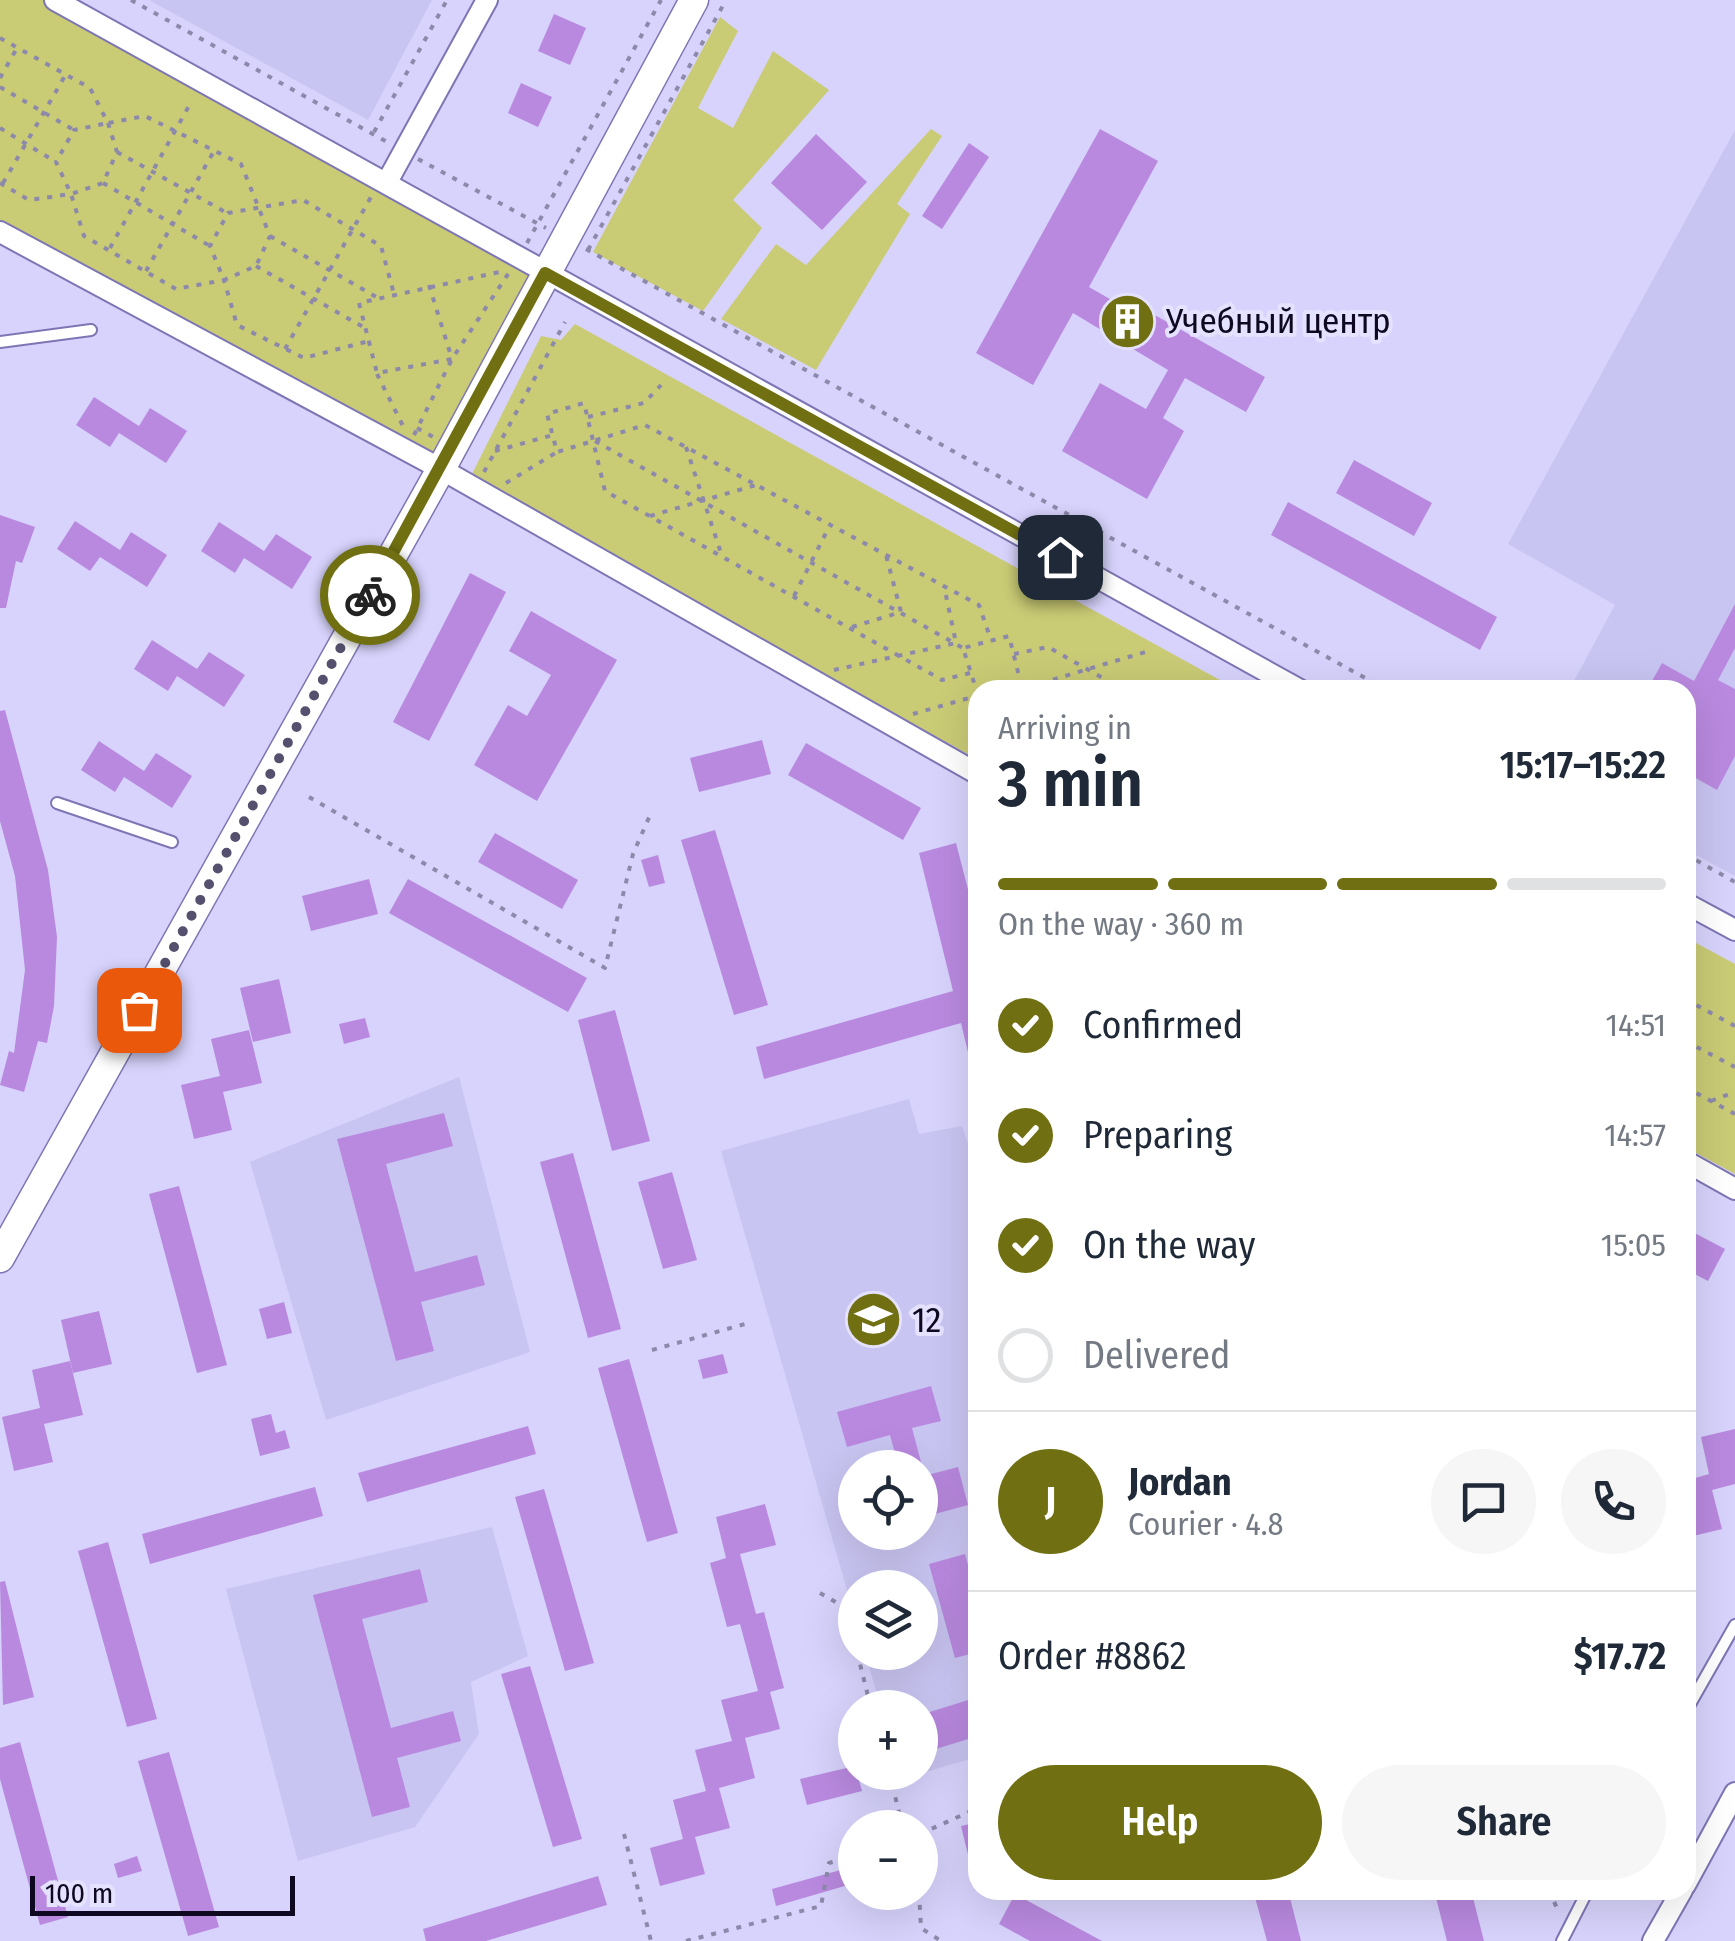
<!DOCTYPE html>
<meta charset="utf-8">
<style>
:root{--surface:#fff;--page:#f6f6f7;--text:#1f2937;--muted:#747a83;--line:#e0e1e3;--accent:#707012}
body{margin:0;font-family:"Fira Sans Condensed",sans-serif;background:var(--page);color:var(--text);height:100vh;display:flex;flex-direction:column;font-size:38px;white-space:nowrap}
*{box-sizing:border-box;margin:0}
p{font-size:32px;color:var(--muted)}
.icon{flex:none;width:55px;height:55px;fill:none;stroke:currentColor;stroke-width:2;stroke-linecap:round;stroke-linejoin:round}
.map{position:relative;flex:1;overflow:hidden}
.panel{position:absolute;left:968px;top:680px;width:728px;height:1220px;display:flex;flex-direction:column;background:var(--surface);border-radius:30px;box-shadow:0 10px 40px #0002}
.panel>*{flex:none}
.buttons{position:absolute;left:838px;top:1450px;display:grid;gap:20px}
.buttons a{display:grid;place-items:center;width:100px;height:100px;border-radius:50%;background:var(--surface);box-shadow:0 10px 40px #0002;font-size:50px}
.scale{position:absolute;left:30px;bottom:25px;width:265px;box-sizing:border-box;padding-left:10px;border:5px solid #0e0920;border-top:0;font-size:28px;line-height:35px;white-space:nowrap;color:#0e0920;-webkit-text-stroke:8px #e4e2fe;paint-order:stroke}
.pin{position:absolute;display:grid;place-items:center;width:85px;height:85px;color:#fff;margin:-42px;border-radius:20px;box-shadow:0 5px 15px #0006}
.courier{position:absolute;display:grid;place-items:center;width:100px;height:100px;margin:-50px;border:8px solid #707012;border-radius:50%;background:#fff;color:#222;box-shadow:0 2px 12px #0007}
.summary em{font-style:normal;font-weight:600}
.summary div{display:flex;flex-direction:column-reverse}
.summary{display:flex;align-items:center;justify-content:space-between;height:170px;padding:0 30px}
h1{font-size:65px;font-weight:600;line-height:75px}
.bar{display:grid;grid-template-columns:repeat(4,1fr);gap:15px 10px;align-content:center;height:120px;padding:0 30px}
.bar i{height:12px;border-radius:8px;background:var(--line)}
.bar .active{background:var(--accent)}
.bar p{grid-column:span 4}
.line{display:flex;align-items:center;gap:25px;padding:0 30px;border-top:2px solid var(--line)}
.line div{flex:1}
.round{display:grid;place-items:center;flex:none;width:105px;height:105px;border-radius:52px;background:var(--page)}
ol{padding:0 30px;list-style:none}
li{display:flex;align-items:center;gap:30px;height:110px}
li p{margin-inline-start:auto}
li .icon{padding:10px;border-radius:50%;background:var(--accent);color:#fff;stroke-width:4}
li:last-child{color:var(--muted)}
li i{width:55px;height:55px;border:5px solid var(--line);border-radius:50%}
.button{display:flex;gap:20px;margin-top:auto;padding:20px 30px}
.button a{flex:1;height:115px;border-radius:60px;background:var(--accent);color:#fff;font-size:40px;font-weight:600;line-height:115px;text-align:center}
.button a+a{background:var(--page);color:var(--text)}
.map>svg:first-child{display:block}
.built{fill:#c9c5f2;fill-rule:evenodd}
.green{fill:#cacb75}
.building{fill:#b989df}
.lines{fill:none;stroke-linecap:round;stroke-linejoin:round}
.lane-casing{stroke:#7e76b4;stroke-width:14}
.street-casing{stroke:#7e76b4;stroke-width:24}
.secondary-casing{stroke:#7e76b4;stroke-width:31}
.path{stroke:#8d89ab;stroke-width:4;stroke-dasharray:5 8;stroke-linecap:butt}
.lane{stroke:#fff;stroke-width:10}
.street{stroke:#fff;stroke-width:20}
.secondary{stroke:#fff;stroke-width:28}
.done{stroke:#54506d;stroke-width:10;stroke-dasharray:0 18}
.route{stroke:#707012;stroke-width:12}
.labels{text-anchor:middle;stroke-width:8;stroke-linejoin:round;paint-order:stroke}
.poi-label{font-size:35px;fill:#0e0920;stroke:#e4e2fe;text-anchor:start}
</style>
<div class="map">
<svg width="1735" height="1941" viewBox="0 0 1735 1941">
<rect width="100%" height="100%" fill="#d7d3fc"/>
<!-- built -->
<g class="built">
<path d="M149,0H432L368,120Z"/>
<path d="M1735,130V876L1685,849V690H1569L1615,605L1508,544Z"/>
<path d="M459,1077L530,1352L326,1420L250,1162Z"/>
<path d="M909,1099L919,1134L962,1126L978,1173L977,1757L901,1779L899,1773L920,1772V1708L881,1707L865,1653L920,1652V1588H855V1618L721,1151ZM855,1468H920V1532H855Z"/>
<path d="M492,1527L528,1656L471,1682L479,1734L415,1827L298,1861L226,1589Z"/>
</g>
<!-- green -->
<g class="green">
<path d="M0,0H55L545,273L441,469L0,232Z"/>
<path d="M720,17L738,31L698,108L733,128L773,51L829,90L733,200L762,228L703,311L593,252Z"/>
<path d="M931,129L942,136L897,204L910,214L816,370L721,319L776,244L806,265Z"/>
<path d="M575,324L1238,690H978L977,759L469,480L541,336L561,340Z"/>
<path d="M1685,937L1735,964V1174L1685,1147Z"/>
</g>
<!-- building -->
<g class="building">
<path d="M554,14L586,28L570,65L538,51Z"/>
<path d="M521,83L552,97L538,127L508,113Z"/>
<path d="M1100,129L1158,161L1089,287L1117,303L1121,296L1265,377L1246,412L1185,378L1163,418L1184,431L1147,499L1062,451L1100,383L1146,409L1168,370L1073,313L1033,385L976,353Z"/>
<path d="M816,134L867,182L822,230L771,183Z"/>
<path d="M969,143L989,157L942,229L922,216Z"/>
<path d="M94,397L139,426L150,408L187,431L166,463L119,433L110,447L76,425Z"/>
<path d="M1354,460L1432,503L1414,536L1336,493Z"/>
<path d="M1288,502L1497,617L1480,650L1271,535Z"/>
<path d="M0,515L35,527L22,563L16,561L6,608H0Z"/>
<path d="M75,521L120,550L131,532L167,555L147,587L100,557L90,571L57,549Z"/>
<path d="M219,522L264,551L276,534L312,557L292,589L244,558L235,573L201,551Z"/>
<path d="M470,573L506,592L429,741L393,722Z"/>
<path d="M1735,604V648L1718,680L1735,689V756L1717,790L1685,772V747L1691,736L1685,733V690H1647L1662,663L1694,681Z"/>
<path d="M531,611L617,660L537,801L474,765L508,705L527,716L551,675L509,651Z"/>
<path d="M152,640L197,669L209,652L245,675L224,707L177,676L168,691L134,669Z"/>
<path d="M5,710L48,870L57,937L54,1006L47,1043L38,1041L24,1092L0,1085L9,1051L14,1053L25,970L15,876L0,821V711Z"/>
<path d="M762,740L771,774L699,792L690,758Z"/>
<path d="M99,741L144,771L156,753L192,776L172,808L124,777L115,792L81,770Z"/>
<path d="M806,743L921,808L903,840L788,775Z"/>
<path d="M715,830L768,1005L734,1015L681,840Z"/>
<path d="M495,833L578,880L562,909L478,862Z"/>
<path d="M956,843L978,928V1068L972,1069L961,1023L764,1079L756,1047L953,991L919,853Z"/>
<path d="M658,855L665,883L649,887L641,860Z"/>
<path d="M369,879L378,914L311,931L302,896Z"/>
<path d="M408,879L587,978L568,1012L389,913Z"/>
<path d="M279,979L291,1033L253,1042L240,988Z"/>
<path d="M615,1010L650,1141L612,1151L578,1020Z"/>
<path d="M365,1018L370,1037L344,1044L339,1024Z"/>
<path d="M249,1030L262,1083L223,1092L232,1130L194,1139L181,1085L220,1076L211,1039Z"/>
<path d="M444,1113L453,1146L386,1164L415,1272L477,1255L485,1285L421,1302L434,1351L396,1361L337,1139Z"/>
<path d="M573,1153L621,1329L588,1338L540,1162Z"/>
<path d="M672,1172L697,1260L663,1269L638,1182Z"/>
<path d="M179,1186L227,1365L197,1373L149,1194Z"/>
<path d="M1685,1228L1725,1249L1708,1281L1685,1269Z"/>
<path d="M284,1302L292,1333L267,1339L259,1309Z"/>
<path d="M99,1311L112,1364L73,1373L61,1320Z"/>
<path d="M723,1354L728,1373L703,1379L698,1360Z"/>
<path d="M629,1359L678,1533L647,1542L598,1368Z"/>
<path d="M70,1361L83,1415L44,1424L53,1462L14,1471L2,1417L40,1408L32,1370Z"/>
<path d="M931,1386L941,1421L912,1428L921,1462L899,1468L890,1435L847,1447L837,1412Z"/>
<path d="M271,1414L276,1433L285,1430L290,1448L260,1456L251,1419Z"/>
<path d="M528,1426L536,1454L367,1502L358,1473Z"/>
<path d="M1735,1429V1484L1712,1490L1722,1529L1685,1538V1481L1709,1474L1701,1437Z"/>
<path d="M958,1467L968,1505L920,1518V1477Z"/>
<path d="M315,1487L323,1516L150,1564L142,1534Z"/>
<path d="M544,1489L594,1663L565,1671L515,1497Z"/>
<path d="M765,1504L776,1545L740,1554L756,1614L764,1612L784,1688L770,1692L780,1729L745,1738L755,1778L719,1788L730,1828L695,1837L705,1874L660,1886L650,1848L683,1839L673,1800L706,1791L695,1750L732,1741L721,1700L758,1691L740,1624L727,1627L710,1563L726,1558L716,1517Z"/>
<path d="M108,1542L157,1719L127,1727L78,1551Z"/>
<path d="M965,1554L978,1603V1652L955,1658L929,1564Z"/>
<path d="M420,1569L428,1602L362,1619L391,1728L453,1711L461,1741L397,1758L410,1807L372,1817L313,1595Z"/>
<path d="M5,1581L34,1697L3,1705L0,1582Z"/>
<path d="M530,1666L582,1839L553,1847L501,1674Z"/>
<path d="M978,1697V1736L926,1752L920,1715Z"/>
<path d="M20,1742L68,1917L40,1925L0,1779V1748Z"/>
<path d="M169,1752L219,1927L188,1936L138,1761Z"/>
<path d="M855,1766L862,1791L807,1805L800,1779Z"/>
<path d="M978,1822V1870L972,1871L961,1826Z"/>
<path d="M137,1856L142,1871L118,1878L114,1864Z"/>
<path d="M855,1866V1883L776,1906L772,1889Z"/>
<path d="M598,1876L607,1905L486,1941H426L423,1929Z"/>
<path d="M1253,1890H1288L1301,1941H1267Z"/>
<path d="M1434,1890H1471L1484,1941H1447Z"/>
<path d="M1015,1894L1102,1941H1030L999,1924Z"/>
</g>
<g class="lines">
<defs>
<g id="lane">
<path d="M0,342L91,330"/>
<path d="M57,803L172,842"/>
<path d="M1685,1713L1735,1625"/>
<path d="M1562,1941L1588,1890"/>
</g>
<g id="street">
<path d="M55,0L1300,690"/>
<path d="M387,182L487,0"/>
<path d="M0,232L441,469L978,774"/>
<path d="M1685,903L1735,930"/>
<path d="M1685,1161L1735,1189"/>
<path d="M1685,1885L1735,1793"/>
<path d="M1653,1941L1682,1890"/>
</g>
<path id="secondary" d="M0,1258L441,469L694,0"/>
</defs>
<!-- lane casing -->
<use href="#lane" class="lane-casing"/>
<!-- street casing -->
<use href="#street" class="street-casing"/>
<!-- secondary casing -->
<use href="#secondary" class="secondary-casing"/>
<!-- path -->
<g class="path">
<path d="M131,0L389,143"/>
<path d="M0,38L90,88L108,123L145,116L241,164L270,236L256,266L224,280L210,246L228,213L303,200L381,246L394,294"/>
<path d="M0,78L17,48"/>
<path d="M0,87L74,130"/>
<path d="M108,123L117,152L103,183L71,194L56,162L74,130Z"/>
<path d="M0,128L56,162"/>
<path d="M374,132L447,0"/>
<path d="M117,152L227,213"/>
<path d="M418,159L546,228"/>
<path d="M0,183L29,200L71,194L84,236L176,289L224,280L237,325L304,358L369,341"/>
<path d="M3,183L66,74"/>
<path d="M103,183L210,246"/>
<path d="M270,236L378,298"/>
<path d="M527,243L661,0"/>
<path d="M110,248L190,104"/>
<path d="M586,249L1387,690"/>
<path d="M588,250L726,0"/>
<path d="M256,266L365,328"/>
<path d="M146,271L214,151"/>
<path d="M429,285L452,359L377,373L359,303L504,271"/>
<path d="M285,349L371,197"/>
<path d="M377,374L404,428"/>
<path d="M588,417L644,403L661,385"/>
<path d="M417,428L435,438"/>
<path d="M414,435L452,359L510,271"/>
<path d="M595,441L963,648"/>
<path d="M686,447L722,556"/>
<path d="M495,451L553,435"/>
<path d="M484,472L565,322"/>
<path d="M506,483L557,452"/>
<path d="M650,516L756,485"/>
<path d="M794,596L830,525"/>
<path d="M852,627L901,612L886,555"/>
<path d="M1014,654L1048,647L1124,690"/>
<path d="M834,670L956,643L944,586"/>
<path d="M970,673L942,680L605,491L584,403L547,414L557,452L645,425L979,605L991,640"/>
<path d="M1028,687L1152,650"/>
<path d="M978,695L963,648L1009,636L1021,684L998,690"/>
<path d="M913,714L976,696L978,703"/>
<path d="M309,797L605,968L633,854L651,813"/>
<path d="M1685,854L1735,882"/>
<path d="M1685,999L1735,1026"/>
<path d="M1685,1041L1735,1067"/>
<path d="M1685,1087L1735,1114"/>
<path d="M1711,1101L1735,1092"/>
<path d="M652,1350L745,1324"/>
<path d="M820,1593L844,1607L855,1646"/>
<path d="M857,1652L871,1708"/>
<path d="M889,1772L903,1828"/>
<path d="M624,1834L651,1941"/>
<path d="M920,1834L978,1808"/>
<path d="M1549,1890L1559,1913"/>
<path d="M919,1892L921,1928L941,1941"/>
<path d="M686,1941L821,1906L829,1863L855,1856"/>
</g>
<!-- lane -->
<use href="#lane" class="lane"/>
<!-- street -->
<use href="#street" class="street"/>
<!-- secondary -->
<use href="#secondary" class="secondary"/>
</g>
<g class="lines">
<!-- done -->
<path class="done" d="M139,1010L370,595"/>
<!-- route -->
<path class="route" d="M370,595L545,273L1060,557"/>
</g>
<!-- icons -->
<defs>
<symbol id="building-disc" viewBox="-11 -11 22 22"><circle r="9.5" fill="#707012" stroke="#e4e2fe"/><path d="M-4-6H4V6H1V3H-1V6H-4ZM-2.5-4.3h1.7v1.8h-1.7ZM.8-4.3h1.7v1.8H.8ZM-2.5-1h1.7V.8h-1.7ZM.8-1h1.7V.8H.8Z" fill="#fff"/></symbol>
<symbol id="school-disc" viewBox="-11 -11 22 22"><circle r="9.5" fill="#707012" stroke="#e4e2fe"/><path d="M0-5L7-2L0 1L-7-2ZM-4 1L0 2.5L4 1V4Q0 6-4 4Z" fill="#fff"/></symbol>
</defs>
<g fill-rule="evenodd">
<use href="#building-disc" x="1096" y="290" width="63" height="63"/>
<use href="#school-disc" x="842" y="1288" width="63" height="63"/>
</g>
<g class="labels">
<!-- poi labels -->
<g class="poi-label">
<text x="1166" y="333">Учебный центр</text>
<text x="912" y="1332">12</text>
</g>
</g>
</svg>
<div class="buttons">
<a><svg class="icon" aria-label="locate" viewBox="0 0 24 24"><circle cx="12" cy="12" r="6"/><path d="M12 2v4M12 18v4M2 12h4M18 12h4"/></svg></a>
<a><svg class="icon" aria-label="layers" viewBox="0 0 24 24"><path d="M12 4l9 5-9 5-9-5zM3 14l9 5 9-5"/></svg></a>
<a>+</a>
<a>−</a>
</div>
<div class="scale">100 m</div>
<div class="pin" style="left:139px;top:1010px;background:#ea580c"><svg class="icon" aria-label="bag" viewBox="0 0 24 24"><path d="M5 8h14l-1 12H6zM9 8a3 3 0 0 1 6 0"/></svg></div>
<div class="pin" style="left:1060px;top:557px;background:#1f2937"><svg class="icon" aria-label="home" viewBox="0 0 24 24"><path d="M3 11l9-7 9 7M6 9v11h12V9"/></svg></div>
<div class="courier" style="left:370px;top:595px"><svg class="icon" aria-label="bike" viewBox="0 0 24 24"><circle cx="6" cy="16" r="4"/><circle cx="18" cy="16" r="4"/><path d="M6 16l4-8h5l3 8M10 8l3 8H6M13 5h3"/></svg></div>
<section class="panel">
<div class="summary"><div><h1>3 min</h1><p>Arriving in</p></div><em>15:17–15:22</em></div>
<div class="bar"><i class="active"></i><i class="active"></i><i class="active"></i><i></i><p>On the way · 360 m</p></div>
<ol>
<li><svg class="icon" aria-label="check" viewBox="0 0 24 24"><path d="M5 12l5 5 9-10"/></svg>Confirmed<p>14:51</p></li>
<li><svg class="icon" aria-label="check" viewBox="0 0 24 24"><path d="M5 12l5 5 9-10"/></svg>Preparing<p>14:57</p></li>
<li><svg class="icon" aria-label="check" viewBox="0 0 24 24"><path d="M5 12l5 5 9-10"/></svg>On the way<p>15:05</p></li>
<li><i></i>Delivered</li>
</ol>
<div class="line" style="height:180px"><b class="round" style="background:var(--accent);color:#fff">J</b><div><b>Jordan</b><p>Courier · 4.8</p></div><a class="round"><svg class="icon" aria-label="chat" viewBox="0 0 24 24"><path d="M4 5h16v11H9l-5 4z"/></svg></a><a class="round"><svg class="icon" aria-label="phone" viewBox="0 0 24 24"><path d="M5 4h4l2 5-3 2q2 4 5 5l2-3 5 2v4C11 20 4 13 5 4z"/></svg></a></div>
<div class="line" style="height:130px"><div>Order #8862</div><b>$17.72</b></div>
<div class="button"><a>Help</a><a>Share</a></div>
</section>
</div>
